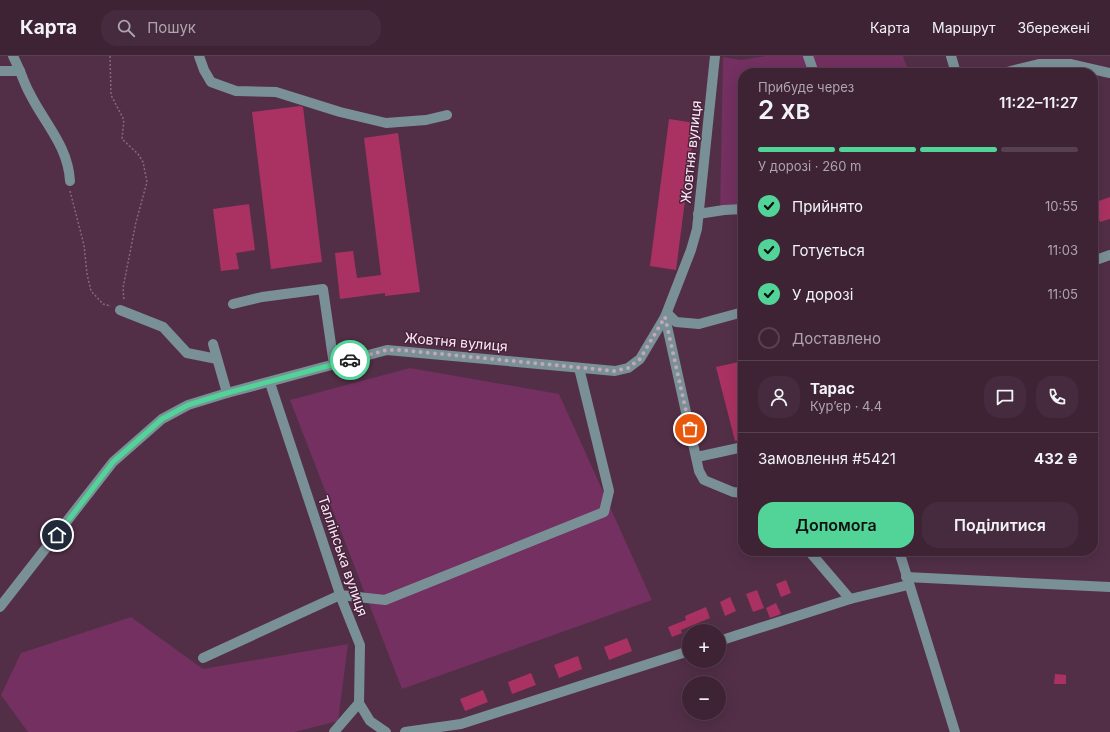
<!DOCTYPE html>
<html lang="uk">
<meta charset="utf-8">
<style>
:root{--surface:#3e2335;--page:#452b3d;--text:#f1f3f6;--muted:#ada4ad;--line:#574050;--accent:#52d397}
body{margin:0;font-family:Inter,sans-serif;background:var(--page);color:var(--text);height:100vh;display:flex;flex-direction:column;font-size:15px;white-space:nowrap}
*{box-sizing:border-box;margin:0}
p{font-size:13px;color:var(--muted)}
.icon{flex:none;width:22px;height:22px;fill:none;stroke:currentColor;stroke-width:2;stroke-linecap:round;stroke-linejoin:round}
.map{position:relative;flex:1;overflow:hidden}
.drawer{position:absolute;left:738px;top:12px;width:360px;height:488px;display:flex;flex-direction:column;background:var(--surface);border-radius:16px;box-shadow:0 4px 16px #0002,0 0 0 1px var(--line)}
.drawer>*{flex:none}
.controls{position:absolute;left:682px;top:568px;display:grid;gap:8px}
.controls a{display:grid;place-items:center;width:44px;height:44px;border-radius:50%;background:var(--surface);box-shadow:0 4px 16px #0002,0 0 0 1px var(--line);font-size:20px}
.pin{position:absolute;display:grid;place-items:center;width:34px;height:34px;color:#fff;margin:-17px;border:2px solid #fff;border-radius:50%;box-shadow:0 1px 4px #0007}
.courier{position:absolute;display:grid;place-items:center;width:40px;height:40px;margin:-20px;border:3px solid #52d397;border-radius:50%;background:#fff;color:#222;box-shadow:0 1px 5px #0007}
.summary em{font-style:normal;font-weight:600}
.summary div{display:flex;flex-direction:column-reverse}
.summary{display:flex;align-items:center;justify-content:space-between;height:68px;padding:0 20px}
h1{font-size:26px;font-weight:600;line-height:30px}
.bar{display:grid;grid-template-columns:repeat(4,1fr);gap:6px 4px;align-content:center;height:48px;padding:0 20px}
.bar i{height:5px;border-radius:3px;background:var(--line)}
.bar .on{background:var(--accent)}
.bar p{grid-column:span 4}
.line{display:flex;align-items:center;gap:10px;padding:0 20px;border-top:1px solid var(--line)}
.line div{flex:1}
.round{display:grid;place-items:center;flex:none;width:42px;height:42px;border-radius:16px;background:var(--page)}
ol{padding:0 20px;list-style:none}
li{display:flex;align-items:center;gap:12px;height:44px}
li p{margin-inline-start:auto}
li .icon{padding:4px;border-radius:50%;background:var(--accent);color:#111;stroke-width:4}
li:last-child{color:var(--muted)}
li i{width:22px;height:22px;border:2px solid var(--line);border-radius:50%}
.action{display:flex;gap:8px;margin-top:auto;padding:8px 20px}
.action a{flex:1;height:46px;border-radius:16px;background:var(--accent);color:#111;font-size:16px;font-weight:600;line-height:46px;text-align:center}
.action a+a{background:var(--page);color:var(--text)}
header{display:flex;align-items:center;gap:24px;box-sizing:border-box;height:56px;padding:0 20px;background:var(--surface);border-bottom:1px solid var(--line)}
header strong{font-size:19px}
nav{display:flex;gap:22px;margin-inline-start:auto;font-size:14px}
.search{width:280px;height:36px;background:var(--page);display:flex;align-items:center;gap:10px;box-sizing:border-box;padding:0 14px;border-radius:16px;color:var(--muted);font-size:15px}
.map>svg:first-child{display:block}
.green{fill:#733060}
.building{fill:#aa3262}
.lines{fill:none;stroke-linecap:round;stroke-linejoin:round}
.path{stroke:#87687c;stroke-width:1.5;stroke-dasharray:2 2;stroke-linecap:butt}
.minor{stroke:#7a9097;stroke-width:10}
.done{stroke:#c2a7b8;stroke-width:4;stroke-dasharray:0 7.2}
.route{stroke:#52d397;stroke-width:5}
.labels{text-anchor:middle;stroke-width:3;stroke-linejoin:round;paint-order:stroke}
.street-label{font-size:14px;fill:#fee7f5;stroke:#46253c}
</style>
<header>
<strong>Карта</strong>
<div class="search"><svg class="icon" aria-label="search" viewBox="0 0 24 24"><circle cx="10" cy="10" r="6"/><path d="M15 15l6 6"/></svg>Пошук</div>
<nav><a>Карта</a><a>Маршрут</a><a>Збережені</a></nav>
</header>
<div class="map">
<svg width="1110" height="676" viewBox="0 0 1110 676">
<rect width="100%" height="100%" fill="#522f47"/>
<!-- green -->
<g class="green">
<path d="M766,0H903L909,17H743V156L720,159L723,1L741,4Z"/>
<path d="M410,312L559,338L652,544L402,633L290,344Z"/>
<path d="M131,561L203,613L348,588L338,665L294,676H28L1,639L21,597Z"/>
</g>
<!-- building -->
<g class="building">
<path d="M300,50L303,51L322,206L271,213L252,56Z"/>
<path d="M669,63L695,67L676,214L650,210Z"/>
<path d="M398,77L420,236L385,240V237L340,243L335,197L353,195L357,222L381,219L364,82Z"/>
<path d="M1110,141V163L1100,166L1093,147Z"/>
<path d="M249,148L255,194L236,197L239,213L221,215L213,153Z"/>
<path d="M743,305V383L735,385L716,311Z"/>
<path d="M786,524L791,537L781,541L776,528Z"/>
<path d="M757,534L764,552L753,556L746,538Z"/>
<path d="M730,541L736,555L725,560L720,546Z"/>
<path d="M776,547L781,558L770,562L766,552Z"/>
<path d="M706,551L710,562L681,574L682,577L672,581L668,571L686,564L685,560Z"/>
<path d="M627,582L632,595L609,604L604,591Z"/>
<path d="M578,600L582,613L559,622L554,609Z"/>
<path d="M531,617L536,629L512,638L508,626Z"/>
<path d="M1055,618L1066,619V628H1054Z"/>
<path d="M483,634L488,646L465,655L460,643Z"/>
</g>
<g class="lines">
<!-- path -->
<g class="path">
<path d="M110,0L111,39L124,64L122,83L138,98L143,106L147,126L136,166L123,232L124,245"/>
<path d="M70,135L84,189L87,218L91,235L103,248L111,250"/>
</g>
<!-- minor -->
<g class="minor">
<path d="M13,0L20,15"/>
<path d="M199,0L204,14L211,26L236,35L276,36L340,56L386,67L426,64L447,59"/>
<path d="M808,0L814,17"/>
<path d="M951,0L956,17"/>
<path d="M0,15H20C23,23 26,31 30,38C45,68 68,90 70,125"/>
<path d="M1003,17L1039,8H1070L1110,17"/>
<path d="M698,158L724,154L743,153"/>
<path d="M1093,205L1110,199"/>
<path d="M233,248L262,241L323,233L334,309"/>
<path d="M120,254L163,271L187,297L217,303"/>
<path d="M667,257L676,266L699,268L743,256"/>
<path d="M665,261L699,415L704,424L733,436L743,437"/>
<path d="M213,288L227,337"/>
<path d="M270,327L342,544L360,589L359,647L370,665L386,676"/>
<path d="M697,401L743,391"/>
<path d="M809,495L850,543"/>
<path d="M899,495L955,676"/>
<path d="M906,521L1110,531"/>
<path d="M0,551L113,406L162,363L188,349L227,337L387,294L615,315L628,312L640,303L665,261L691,194L697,173L715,0"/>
<path d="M719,585L850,543L908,529"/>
<path d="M203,602L340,539L385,544L604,456L609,435L579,312"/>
<path d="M334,676L359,647"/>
<path d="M405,676L461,668L689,595"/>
</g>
</g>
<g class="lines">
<!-- done -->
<path class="done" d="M350,304L387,294H400L615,315L628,312L640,303L665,261L690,373"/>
<!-- route -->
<path class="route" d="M57,479L113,406L162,363L188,349L227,337L350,304"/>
</g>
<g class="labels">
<!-- street labels -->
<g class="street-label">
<text transform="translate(691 96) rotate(-84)" y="5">Жовтня вулиця</text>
<text transform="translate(456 286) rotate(5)" y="5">Жовтня вулиця</text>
<text transform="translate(343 500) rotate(71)" y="5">Таллінська вулиця</text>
</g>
</g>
</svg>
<div class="controls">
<a>+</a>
<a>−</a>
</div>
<div class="pin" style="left:690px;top:373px;background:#ea580c"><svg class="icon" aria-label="bag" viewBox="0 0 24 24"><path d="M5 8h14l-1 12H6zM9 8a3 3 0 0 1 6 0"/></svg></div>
<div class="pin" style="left:57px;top:479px;background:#1f2937"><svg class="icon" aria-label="home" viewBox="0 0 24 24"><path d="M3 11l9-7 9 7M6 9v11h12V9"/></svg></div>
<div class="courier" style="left:350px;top:304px"><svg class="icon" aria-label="car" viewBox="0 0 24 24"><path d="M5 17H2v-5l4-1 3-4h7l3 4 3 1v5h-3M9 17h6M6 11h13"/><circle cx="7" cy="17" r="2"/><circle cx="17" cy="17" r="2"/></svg></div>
<section class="drawer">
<div class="summary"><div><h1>2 хв</h1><p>Прибуде через</p></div><em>11:22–11:27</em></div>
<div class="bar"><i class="on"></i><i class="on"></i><i class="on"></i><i></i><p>У дорозі · 260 m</p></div>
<ol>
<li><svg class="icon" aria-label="check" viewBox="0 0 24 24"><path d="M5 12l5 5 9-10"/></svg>Прийнято<p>10:55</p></li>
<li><svg class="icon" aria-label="check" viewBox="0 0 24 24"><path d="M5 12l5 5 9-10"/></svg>Готується<p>11:03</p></li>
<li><svg class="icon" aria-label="check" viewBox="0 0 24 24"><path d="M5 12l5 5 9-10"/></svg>У дорозі<p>11:05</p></li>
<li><i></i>Доставлено</li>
</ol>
<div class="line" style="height:72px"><a class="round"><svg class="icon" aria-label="person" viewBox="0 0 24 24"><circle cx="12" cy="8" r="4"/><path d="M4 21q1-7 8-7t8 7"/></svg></a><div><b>Тарас</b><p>Кур’єр · 4.4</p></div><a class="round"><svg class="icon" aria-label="chat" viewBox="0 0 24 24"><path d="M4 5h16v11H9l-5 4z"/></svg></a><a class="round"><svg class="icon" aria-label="phone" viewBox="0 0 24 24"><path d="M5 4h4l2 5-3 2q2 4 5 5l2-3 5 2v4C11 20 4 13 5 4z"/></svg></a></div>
<div class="line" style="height:52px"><div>Замовлення #5421</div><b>432 ₴</b></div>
<div class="action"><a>Допомога</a><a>Поділитися</a></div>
</section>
</div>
